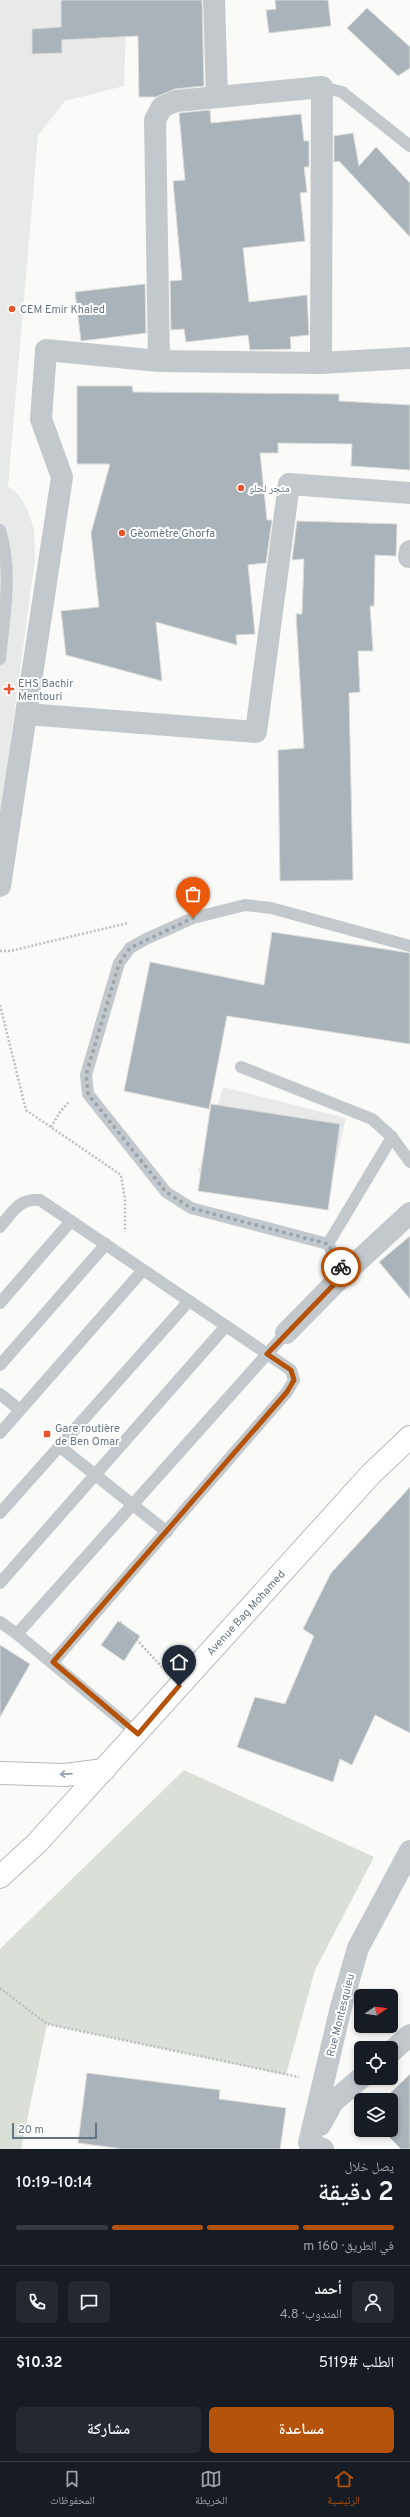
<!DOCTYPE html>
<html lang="ar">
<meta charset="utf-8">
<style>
:root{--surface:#171b24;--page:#242831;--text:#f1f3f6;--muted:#9ea1a6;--line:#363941;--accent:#b45309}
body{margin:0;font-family:Overpass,"Noto Naskh Arabic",sans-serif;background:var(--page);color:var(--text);direction:rtl;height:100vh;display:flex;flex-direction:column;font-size:15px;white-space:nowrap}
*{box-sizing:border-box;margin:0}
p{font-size:13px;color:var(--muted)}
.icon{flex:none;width:22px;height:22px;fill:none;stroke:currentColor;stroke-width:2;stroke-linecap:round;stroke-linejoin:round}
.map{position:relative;height:2149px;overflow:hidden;direction:ltr}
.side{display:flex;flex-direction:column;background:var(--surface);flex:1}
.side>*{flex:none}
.needle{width:26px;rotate:77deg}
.fabs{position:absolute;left:354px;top:1989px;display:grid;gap:8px}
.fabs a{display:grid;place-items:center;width:44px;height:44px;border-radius:6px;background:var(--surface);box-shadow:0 2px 6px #0003;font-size:20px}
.scale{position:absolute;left:12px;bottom:10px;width:85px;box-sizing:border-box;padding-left:4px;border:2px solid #657683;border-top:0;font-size:11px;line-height:14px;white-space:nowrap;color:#657683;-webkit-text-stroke:3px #fff;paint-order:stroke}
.pin{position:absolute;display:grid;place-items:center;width:34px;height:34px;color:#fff;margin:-41px -17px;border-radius:50% 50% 50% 0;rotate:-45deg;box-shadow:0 0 4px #0007}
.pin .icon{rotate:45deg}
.courier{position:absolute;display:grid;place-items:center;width:40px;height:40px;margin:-20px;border:3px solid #b45309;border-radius:50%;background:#fff;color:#222;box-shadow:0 1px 5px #0007}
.head em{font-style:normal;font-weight:600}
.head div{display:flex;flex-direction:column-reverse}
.head{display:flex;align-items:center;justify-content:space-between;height:68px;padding:0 16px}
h1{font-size:26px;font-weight:600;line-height:30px}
.bar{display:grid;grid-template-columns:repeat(4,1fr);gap:6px 4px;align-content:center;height:48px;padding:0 16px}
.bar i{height:5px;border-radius:3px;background:var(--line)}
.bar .selected{background:var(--accent)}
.bar p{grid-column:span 4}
.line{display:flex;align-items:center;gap:10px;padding:0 16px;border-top:1px solid var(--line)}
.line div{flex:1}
.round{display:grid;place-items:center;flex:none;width:42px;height:42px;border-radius:6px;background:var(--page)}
.cta{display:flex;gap:8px;margin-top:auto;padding:8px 16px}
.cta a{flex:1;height:46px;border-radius:6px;background:var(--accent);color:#fff;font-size:16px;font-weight:600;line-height:46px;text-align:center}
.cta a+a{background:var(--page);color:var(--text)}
.tab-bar{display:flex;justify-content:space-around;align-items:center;height:56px;border-top:1px solid var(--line);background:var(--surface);font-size:11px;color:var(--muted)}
.tab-bar a{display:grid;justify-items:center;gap:2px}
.tab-bar .selected{color:var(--accent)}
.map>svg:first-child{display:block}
.built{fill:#e8e9e9}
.green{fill:#dadfd7}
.building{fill:#aab3b9;stroke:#dcdcda}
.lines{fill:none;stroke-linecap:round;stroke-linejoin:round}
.primary-casing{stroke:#b5babe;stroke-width:24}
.path{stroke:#bbbfc2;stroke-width:2.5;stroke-dasharray:2 2;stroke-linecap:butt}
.service{stroke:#c3c8cc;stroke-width:12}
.minor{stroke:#c3c8cc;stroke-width:22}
.primary{stroke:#fff;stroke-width:22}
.oneway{stroke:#939fa8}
.done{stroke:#99a4ac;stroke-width:4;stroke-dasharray:0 7.2}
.route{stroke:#b45309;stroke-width:5}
.poi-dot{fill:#e4572e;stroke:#fff;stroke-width:1.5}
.labels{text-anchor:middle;stroke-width:4;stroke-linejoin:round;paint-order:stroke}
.poi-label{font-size:11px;fill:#657683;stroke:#fff;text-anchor:start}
.street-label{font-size:11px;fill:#657683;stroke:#fff}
</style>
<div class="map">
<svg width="410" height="2149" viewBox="0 0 410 2149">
<rect width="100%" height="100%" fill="#fafaf8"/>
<!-- built -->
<g class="built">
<path d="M0,0H127L124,86L65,101L38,135L8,486L19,495L28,511L34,530L35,559L0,819Z"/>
<path d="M223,1087L346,1118L327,1202L198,1172Z"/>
</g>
<!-- green -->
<path class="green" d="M184,1770L374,1857L315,1970L286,2075L47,2024L21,2149H0V1949Z"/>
<!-- building -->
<g class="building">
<path d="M61,0H202L204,86L175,89L156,97H139L138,36L62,40V53L32,54V29L61,27Z"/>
<path d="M275,0H328L331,26L269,33L266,10L276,9Z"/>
<path d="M367,8L410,47V68L398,76L347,28Z"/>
<path d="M210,110L211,123L301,114L304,141H309V167H304L307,192L300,193L305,241L243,248L249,302L307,295L309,335L290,337L291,349L250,350L248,335L186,342L184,329L171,330L170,281L182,280L173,181L185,180L179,113Z"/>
<path d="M353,133L359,166L376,147L410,183V237L339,161L334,162V136Z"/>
<path d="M145,284L146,333L81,341L75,292Z"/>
<path d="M77,386H132L133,392L339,394V401L410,405V470L351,466L352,444L278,443V453H260L267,520H272L266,563L248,565L255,634L236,635L237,645L156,622L162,681L66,655L61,611L99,607L91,533L110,464H77Z"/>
<path d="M297,521L397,524L396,556L375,555L374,606H370L373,651H358L360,692L349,693L353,880L280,881L278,750L304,748L296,614H302L304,559L292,560Z"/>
<path d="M272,932L410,953V1044L227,1016L209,1109L124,1091L150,962L264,985Z"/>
<path d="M211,1104L340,1124L328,1210L198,1191Z"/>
<path d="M410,1236V1299L379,1262Z"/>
<path d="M410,1487V1733L375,1715L352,1765L340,1759L333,1782L237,1747L255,1697L285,1704L314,1636L303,1629L331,1573Z"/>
<path d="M118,1621L140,1636L124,1661L101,1645Z"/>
<path d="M0,1645L30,1664L0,1717Z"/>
<path d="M87,2073L220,2090L219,2099L286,2108L280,2149H123L78,2143Z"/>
<path d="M410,2074V2149H401L382,2130H391V2100H383Z"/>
</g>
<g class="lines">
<defs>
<g id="primary">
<path d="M0,1773L65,1775L104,1770"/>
<path id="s1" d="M0,1877L37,1843L371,1474L410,1437"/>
</g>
</defs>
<!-- primary casing -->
<use href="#primary" class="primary-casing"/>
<!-- path -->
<g class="path">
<path d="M0,951H10L128,923"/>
<path d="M0,1005L26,1110L121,1175L125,1199V1232"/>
<path d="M51,1127L60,1112L69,1102"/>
<path d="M120,1622L162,1667"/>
<path d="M0,1988L47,2024L299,2077"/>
</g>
<!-- service -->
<g class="service">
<path d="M322,87L342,92L410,146"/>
<path d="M0,530C13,572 4,616 0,659"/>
<path d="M241,1067L372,1119L392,1137L410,1162"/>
<path d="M0,1227C12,1212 20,1198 40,1200L291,1370L294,1380L287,1392L53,1662"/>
<path d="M328,1244L392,1137"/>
<path d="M344,1274L328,1244L191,1208L166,1192L88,1094L86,1075L119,963L130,948L146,939L193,918L245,905L271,908L410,946"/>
<path d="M0,1303L71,1221"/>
<path d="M0,1365L106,1244"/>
<path d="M0,1394L20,1410"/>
<path d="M0,1433L143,1270"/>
<path d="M59,1446L167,1532"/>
<path d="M0,1513L189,1301"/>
<path d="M0,1583L226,1326"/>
<path d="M0,1622L17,1634"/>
<path d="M138,1734L17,1634L286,1333"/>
</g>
<!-- minor -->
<g class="minor">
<path d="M214,0L217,96"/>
<path d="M159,361L155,120L162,107L176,101L322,87L321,363"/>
<path d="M409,557L410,551"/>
<path d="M27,714L256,732L289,484L410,493"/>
<path d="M0,886L62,477L41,419L46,350L159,361L321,363L410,358"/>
<path d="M286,1333L344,1274L410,1213"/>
<path d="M391,2052L410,2035"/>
<path d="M320,2125L333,2102L361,2078"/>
<path d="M323,2149L309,2143L341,2007L358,1948L410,1851"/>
</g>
<!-- primary -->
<use href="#primary" class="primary"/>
</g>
<!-- one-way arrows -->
<defs><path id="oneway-shaft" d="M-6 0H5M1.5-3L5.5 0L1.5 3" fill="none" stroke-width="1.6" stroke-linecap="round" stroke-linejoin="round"/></defs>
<use class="oneway" href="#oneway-shaft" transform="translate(66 1774) rotate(176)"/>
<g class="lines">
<!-- done -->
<path class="done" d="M193,918L130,948L119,964L86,1075L88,1094L166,1192L191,1208L328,1244L341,1267"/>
<!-- route -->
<path class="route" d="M179,1686L138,1734L53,1662L287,1392L294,1380L291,1370L267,1354L344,1274L341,1267"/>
</g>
<!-- markers -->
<g class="poi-dot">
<circle cx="12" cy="309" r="4"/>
<circle cx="241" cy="488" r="4"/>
<circle cx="122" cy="533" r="4"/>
<path d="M7 683h4v4h4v4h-4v4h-4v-4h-4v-4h4z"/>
<rect x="43" y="1430" width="8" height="8" rx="2"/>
</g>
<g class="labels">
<!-- poi labels -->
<g class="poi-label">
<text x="20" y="313">CEM Emir Khaled</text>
<text x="249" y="492">متجر لحلو</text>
<text x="130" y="537">Gèomètre Ghorfa</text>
<text x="18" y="687">EHS Bachir<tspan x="18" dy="13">Mentouri</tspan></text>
<text x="55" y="1432">Gare routière<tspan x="55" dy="13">de Ben Omar</tspan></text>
</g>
<!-- street labels -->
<g class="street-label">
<text dy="4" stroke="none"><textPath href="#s1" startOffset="361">Avenue Bag Mohamed</textPath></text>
<text transform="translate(340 2015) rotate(-76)" y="4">Rue Montesquieu</text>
</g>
</g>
</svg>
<div class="fabs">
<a><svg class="needle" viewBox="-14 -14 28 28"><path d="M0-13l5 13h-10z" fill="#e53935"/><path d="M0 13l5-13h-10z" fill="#9ea1a6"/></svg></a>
<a><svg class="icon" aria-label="locate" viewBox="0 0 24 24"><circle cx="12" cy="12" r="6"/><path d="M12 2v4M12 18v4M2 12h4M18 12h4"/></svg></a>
<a><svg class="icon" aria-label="layers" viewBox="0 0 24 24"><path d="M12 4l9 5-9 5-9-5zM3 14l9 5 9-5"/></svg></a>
</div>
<div class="scale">20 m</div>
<div class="pin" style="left:193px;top:918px;background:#ea580c"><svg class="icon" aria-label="bag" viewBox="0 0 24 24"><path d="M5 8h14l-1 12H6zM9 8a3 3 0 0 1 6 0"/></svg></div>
<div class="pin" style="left:179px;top:1686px;background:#1f2937"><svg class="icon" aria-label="home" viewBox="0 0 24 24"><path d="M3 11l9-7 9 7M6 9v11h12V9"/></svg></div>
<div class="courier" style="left:341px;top:1267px"><svg class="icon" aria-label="bike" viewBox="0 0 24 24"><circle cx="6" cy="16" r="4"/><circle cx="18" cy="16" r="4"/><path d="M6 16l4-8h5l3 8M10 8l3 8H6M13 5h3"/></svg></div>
</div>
<section class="side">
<div class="head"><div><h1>2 دقيقة</h1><p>يصل خلال</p></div><em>10:14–10:19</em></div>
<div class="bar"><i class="selected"></i><i class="selected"></i><i class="selected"></i><i></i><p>في الطريق · 160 m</p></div>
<div class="line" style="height:72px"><a class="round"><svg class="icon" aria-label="person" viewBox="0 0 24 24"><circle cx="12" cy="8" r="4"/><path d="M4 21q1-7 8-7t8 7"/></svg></a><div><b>أحمد</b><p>المندوب · 4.8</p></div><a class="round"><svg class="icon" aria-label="chat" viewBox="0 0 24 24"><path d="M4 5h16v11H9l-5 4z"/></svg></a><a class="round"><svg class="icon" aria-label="phone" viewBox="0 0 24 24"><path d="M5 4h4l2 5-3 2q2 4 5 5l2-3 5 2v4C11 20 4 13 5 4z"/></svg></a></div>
<div class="line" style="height:52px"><div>الطلب #5119</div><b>$10.32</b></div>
<div class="cta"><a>مساعدة</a><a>مشاركة</a></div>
</section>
<nav class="tab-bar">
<a class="selected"><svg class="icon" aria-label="home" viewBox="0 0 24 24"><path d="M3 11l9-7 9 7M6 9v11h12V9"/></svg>الرئيسية</a>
<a><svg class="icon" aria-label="map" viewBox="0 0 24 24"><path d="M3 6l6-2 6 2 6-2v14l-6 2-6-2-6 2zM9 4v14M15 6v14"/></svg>الخريطة</a>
<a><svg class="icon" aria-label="saved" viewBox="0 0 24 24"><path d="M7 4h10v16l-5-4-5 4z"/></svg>المحفوظات</a>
</nav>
